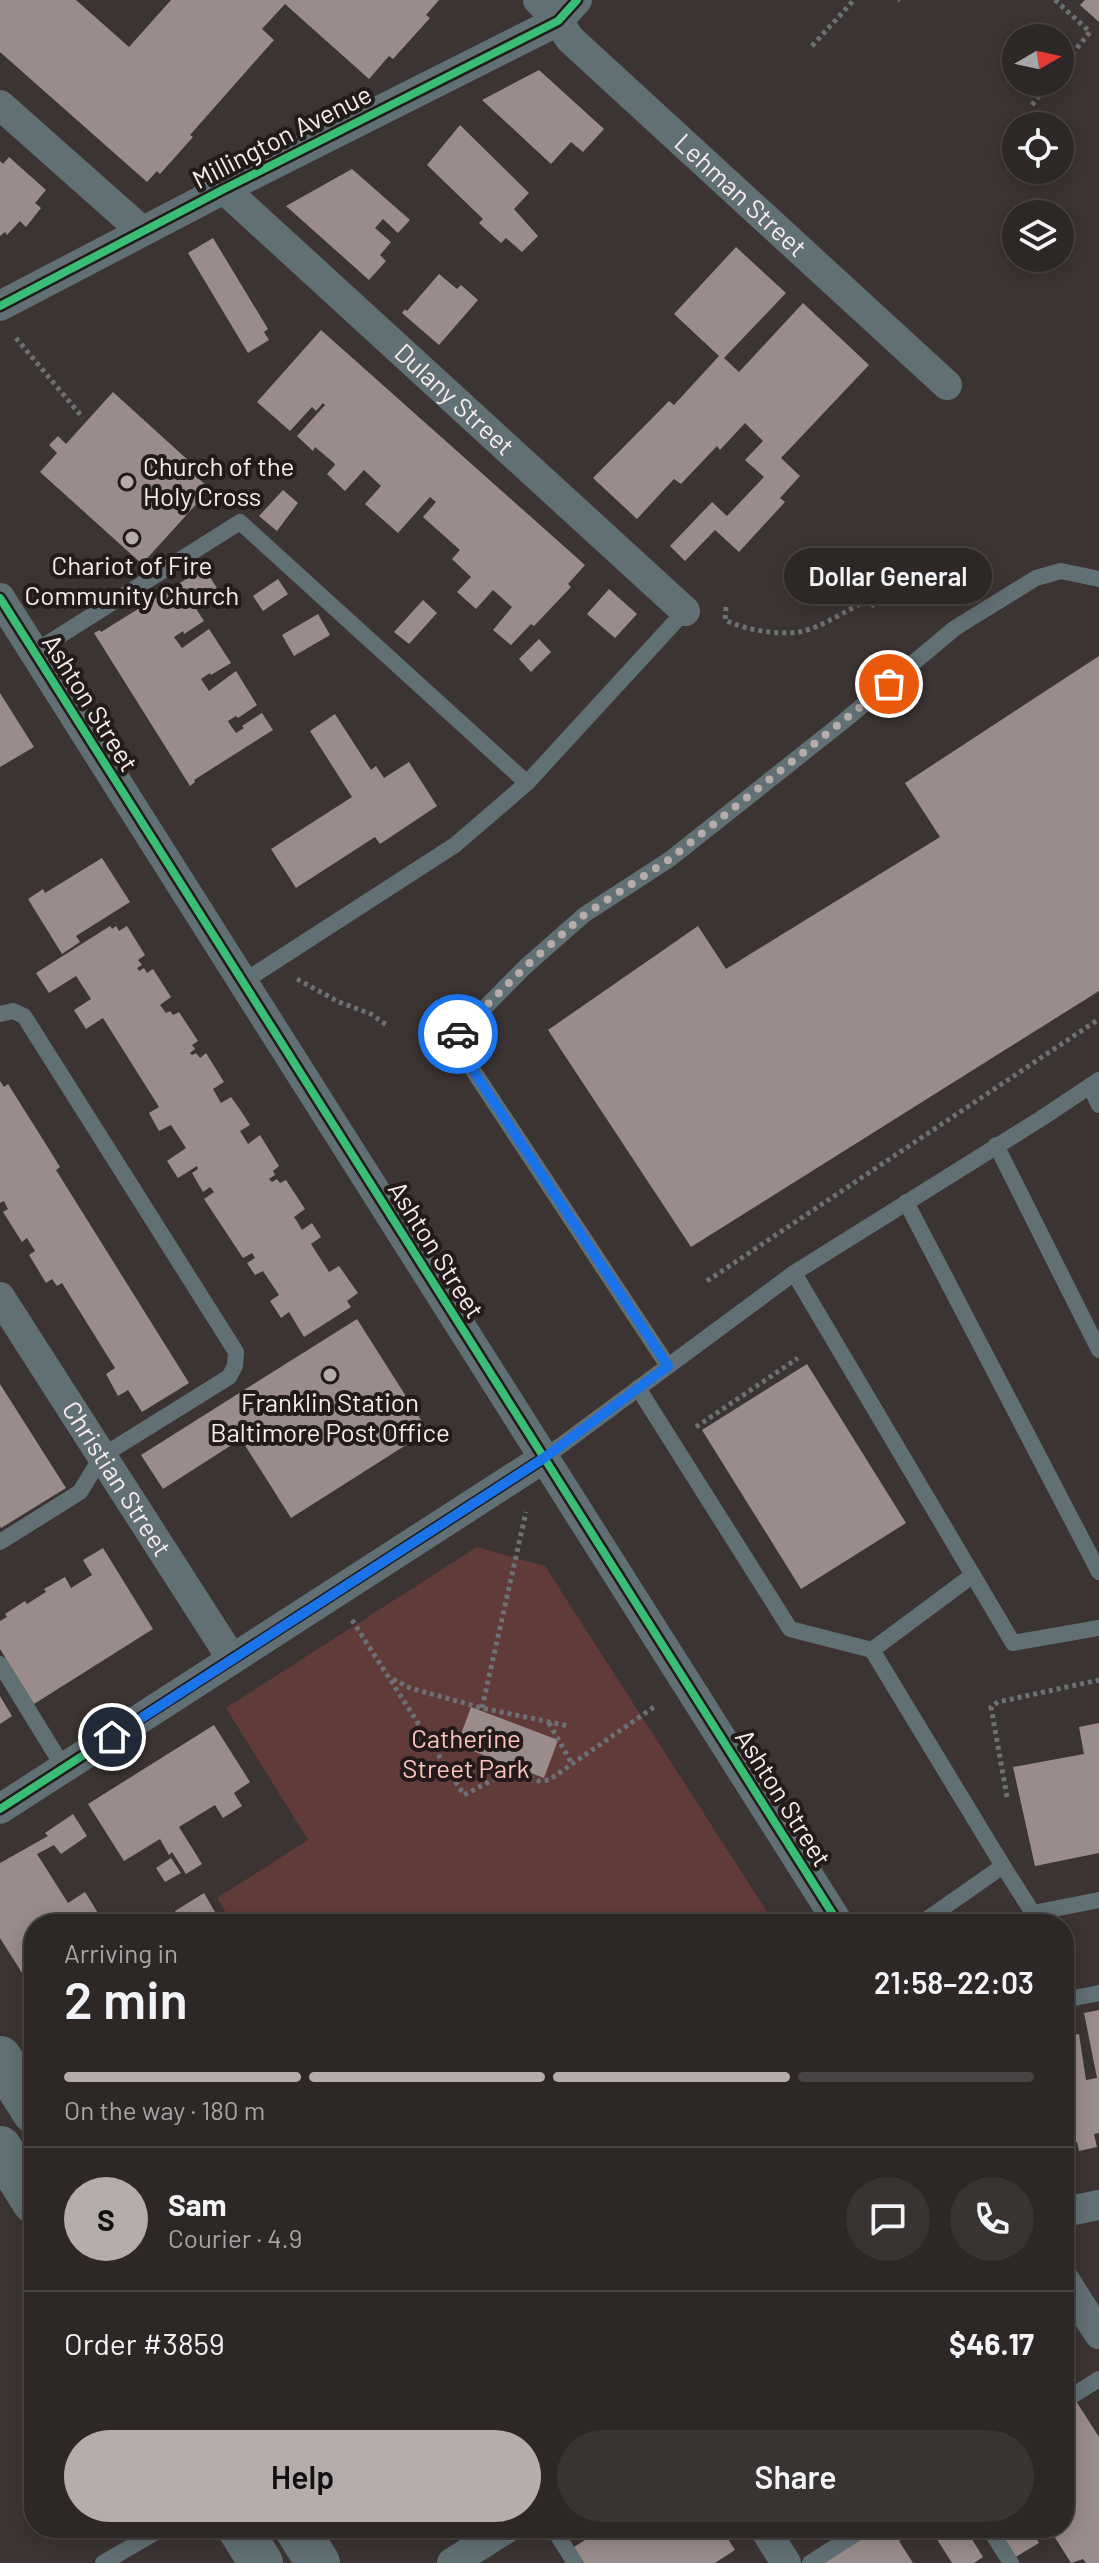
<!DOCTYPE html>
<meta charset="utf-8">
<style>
:root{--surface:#2d2726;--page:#393332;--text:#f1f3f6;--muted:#a7a5a7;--line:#484443;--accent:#b6acab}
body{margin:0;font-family:Barlow,sans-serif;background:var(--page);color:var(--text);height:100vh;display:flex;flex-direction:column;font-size:30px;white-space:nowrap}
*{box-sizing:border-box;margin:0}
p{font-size:26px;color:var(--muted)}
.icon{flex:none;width:44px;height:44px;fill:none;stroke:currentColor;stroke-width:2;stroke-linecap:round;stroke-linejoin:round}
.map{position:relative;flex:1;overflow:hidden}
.drawer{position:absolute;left:24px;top:1914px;width:1050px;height:624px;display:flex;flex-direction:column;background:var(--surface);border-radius:32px;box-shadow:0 4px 20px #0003,0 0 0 2px var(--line)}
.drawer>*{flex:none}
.needle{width:52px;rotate:81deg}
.fabs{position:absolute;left:1002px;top:24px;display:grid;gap:16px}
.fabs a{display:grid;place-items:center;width:72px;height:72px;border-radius:50%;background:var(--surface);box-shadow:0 4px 20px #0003,0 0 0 2px var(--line);font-size:40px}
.pin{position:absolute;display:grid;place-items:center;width:68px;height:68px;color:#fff;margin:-34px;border:4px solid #fff;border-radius:50%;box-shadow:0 2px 8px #0007}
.courier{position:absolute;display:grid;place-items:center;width:80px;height:80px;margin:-40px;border:6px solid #1a73e8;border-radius:50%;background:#fff;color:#222;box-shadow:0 2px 10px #0007}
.bubble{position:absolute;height:56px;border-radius:28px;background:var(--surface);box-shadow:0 4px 20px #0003,0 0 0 2px var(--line);font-size:26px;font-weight:600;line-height:56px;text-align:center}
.head em{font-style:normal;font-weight:600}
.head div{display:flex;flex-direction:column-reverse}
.head{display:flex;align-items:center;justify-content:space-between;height:136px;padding:0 40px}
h1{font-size:52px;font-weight:600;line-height:60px}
.bar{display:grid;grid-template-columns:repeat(4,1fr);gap:12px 8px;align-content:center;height:96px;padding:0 40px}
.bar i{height:10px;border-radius:6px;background:var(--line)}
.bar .on{background:var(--accent)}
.bar p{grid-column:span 4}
.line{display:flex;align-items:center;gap:20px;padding:0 40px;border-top:2px solid var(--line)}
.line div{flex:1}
.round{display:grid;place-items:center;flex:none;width:84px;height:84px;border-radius:42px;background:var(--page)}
.button{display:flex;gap:16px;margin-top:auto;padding:16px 40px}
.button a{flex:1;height:92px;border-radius:48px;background:var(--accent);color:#111;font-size:32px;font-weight:600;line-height:92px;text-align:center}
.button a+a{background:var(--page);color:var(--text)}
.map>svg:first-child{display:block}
.park{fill:#613b37}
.building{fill:#9a8c8a}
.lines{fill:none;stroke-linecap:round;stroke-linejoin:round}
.path{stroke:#6b7174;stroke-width:5;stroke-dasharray:4 4;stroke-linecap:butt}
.service{stroke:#617075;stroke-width:16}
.minor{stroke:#617075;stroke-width:30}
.primary{stroke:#617074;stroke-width:44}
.cycleway-casing{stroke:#221b1a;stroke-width:13}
.cycleway{stroke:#3abd76;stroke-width:8}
.done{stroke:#b6acab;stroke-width:8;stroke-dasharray:0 14.4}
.route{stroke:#1a73e8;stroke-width:10}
.poi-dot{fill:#b6acab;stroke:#221b1a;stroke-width:3}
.labels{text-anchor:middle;stroke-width:8;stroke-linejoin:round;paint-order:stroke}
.street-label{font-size:26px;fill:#f7eceb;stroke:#221b1a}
.poi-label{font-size:26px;fill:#f7eceb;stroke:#221b1a}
.park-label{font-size:26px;fill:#fdc4be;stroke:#221b1a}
</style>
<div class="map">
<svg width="1099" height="2563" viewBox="0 0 1099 2563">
<rect width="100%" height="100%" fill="#3c3433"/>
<!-- park -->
<path class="park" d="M477,1547L545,1566L775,1924H233L217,1898L308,1840L226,1708Z"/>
<!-- building -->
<g class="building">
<path d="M0,0H76L129,47L171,0H439L426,15L430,18L393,59L389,56L369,79L285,4L262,29L274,40L190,135L193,137L160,174L157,171L147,182L0,52Z"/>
<path d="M1085,0H1099V22L1080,5Z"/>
<path d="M539,70L604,129L583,152L571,142L551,164L482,100Z"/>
<path d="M460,125L529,193L514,209L538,236L522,252L506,238L501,243L479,223L483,219L427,165Z"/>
<path d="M9,157L46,190L35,203L41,208L26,227L20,221L7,235L5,232L0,236V161L3,164Z"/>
<path d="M352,169L410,220L398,233L383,219L375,228L391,242L380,255L386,261L369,280L286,206Z"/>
<path d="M213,238L268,329L264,332L269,340L248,353L188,253Z"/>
<path d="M736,247L786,293L724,358L739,372L803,303L869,365L781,458L800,476L780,498L785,502L739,552L715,530L685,561L670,546L712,502L727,516L764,477L745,460L763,441L745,423L720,450L717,446L681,484L674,479L637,519L593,478L669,401L674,405L719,356L674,314Z"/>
<path d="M439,274L457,289L461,285L478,300L439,345L402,313L405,309L407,311Z"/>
<path d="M321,330L585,565L568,584L571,587L534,626L531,624L511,645L493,630L512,607L493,590L476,609L457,592L471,577L452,559L460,550L423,517L436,502L430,497L398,533L365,504L381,486L364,470L345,491L327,474L335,465L334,463L315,447L313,451L297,436L325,405L323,403L316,411L312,407L290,431L257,402Z"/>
<path d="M113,392L200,471L196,476L210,489L142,564L40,472L57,453L49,445L58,436L66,444Z"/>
<path d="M283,490L298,503L277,531L259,516Z"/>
<path d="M204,568L217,588L193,604L204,621L184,634L183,631L174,637L182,648L209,629L231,663L211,675L210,673L201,679L209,691L236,671L257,705L238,718L236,716L228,721L231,726L236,733L244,728L242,726L262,713L273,730L194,780L195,782L190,786L94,633L100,630L101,632Z"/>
<path d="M278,579L288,594L263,611L253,596Z"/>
<path d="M609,589L637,614L615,638L587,614Z"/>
<path d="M423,600L437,613L409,644L394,632Z"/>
<path d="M318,614L330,635L294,656L282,635Z"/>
<path d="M539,639L551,652L531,672L519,659Z"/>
<path d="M1099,656V991L691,1247L548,1030L698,926L726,969L940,837L905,783Z"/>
<path d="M0,693L34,747L0,767Z"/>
<path d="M335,714L371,770L376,766L384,778L409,762L437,806L380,844L375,837L296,888L271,849L352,797L310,731Z"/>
<path d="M102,858L130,902L76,936L80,942L62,954L28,899L43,889L45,893Z"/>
<path d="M110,926L112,929L116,926L119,931L127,926L145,955L138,960L142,965L137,968L139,971L144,968L147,973L153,969L171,997L160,1005L166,1013L170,1011L173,1015L179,1012L198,1041L192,1045L195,1049L190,1053L192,1055L196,1053L200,1058L206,1053L224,1082L213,1089L221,1103L231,1097L241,1111L250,1125L240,1131L248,1144L260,1135L279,1166L273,1171L275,1175L269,1179L272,1182L277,1179L280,1183L286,1180L305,1209L294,1217L298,1223L302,1230L312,1223L321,1237L311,1244L329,1272L339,1266L358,1293L347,1301L351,1307L304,1337L289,1312L281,1318L270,1301L279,1295L263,1271L255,1275L247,1263L255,1258L252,1253L243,1258L204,1199L214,1192L210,1187L203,1192L192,1173L198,1169L197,1166L178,1178L167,1161L186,1148L171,1125L159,1131L149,1113L159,1107L103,1018L86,1029L74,1010L91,999L76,976L49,993L36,973Z"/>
<path d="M0,1081L4,1087L8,1084L47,1146L60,1167L56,1170L189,1383L142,1412L128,1390L118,1396L106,1374L115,1368L62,1283L57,1286L52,1279L46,1283L29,1255L35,1251L27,1238L22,1242L3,1212L8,1209L4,1201L0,1203Z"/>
<path d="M357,1319L428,1431L291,1518L241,1439L163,1489L141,1455Z"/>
<path d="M807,1364L906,1523L801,1589L702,1430Z"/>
<path d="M0,1384L66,1488L1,1528L0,1526Z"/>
<path d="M103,1548L153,1629L34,1704L0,1649V1621L7,1617L5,1614L25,1601L27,1604L46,1592L44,1589L65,1577L71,1588L92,1575L83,1560Z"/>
<path d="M0,1696L12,1716L0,1724Z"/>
<path d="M471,1707L558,1740L544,1778L457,1745Z"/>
<path d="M1099,1723V1853L1035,1866L1013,1767L1084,1754L1079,1727Z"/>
<path d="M214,1725L250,1782L234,1793L242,1806L223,1818L215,1805L179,1827L202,1864L186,1874L172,1852L169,1855L160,1839L124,1861L88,1804Z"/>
<path d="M73,1814L87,1836L61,1854L54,1845L37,1854L68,1903L85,1892L98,1913L81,1924H34V1992L0,1938V1863L48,1836L45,1833Z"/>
<path d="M171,1858L181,1873L165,1882L156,1868Z"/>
<path d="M204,1893L222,1924H184L175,1911Z"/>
<path d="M1099,2010V2133L1094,2134L1097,2147L1079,2151L1077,2142L1064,2145V2037L1079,2034L1086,2080L1097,2078L1084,2013Z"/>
<path d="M1076,2401L1099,2437V2563H1086L1083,2559L1071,2563L1049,2528H1064V2410Z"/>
<path d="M372,2528H392L376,2538Z"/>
<path d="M604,2528H721L735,2550L715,2563H584L574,2547Z"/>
<path d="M878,2528H909L912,2533L899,2541L913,2563H820Z"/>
<path d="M930,2528H965L983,2557L974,2563H952Z"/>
<path d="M1018,2528H1030L1039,2543L1014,2558L1001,2538Z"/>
</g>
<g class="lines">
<!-- path -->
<g class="path">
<path d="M899,0L900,1"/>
<path d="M1055,0L1090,32L1060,69"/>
<path d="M812,46L854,0"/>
<path d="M1032,105L1050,82"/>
<path d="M16,338L83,418"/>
<path d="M726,607L725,620C746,630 776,635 799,632C820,628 842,613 862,603H870L878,608"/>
<path d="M297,979L339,1002L371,1014L388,1026"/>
<path d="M707,1281L1099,1019"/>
<path d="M696,1427L798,1358"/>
<path d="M352,1620L464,1795L510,1771L539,1781L549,1780L654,1707"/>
<path d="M393,1679L410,1688L482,1708L569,1726"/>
<path d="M482,1708L526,1512"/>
<path d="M549,1723L572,1764"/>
<path d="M1007,1797L991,1707L998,1702L1099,1680"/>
</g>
<!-- service -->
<g class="service">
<path d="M34,652L240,522L527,783"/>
<path d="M243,982L455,845L527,783L685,611"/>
<path d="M0,1014L13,1011L24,1016L236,1352L235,1366L229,1377L102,1456L80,1492L0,1542"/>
<path d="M1090,1086L1099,1105"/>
<path d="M996,1145L1099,1350"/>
<path d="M906,1202L1099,1572"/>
<path d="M794,1273L1013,1643L1099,1628"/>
<path d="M668,1366L453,1040L525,967L584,915L670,859L844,721L955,628L1036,578L1061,571L1099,579"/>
<path d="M638,1388L790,1629L872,1650"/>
<path d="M544,1458L794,1273L1042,1118L1099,1080"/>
<path d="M0,1664L64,1768"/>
<path d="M1003,1866L1033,1913L1099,1900"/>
<path d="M920,1924L1003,1866L872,1650L973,1575"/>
<path d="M1064,2000L1099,1993"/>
<path d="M1064,2401L1099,2379"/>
<path d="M553,2528L575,2563"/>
<path d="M989,2528L1011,2563"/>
<path d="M103,2563L163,2528"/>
<path d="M810,2563L865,2528"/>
</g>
<!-- minor -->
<g class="minor">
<path id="s1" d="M538,0L558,21L570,39L947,385"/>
<path d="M0,105L142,231"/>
<path id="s2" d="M224,189L685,611"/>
<path d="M0,306L224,189L558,21L577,0"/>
<path d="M0,598L839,1924"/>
<path id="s3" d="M0,1297L232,1659"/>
<path d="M0,1809L544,1458"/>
<path d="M1064,2212L1099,2205"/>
<path d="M1064,2279L1099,2334"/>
<path d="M764,2528L786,2563"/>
<path d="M452,2563L507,2528"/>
</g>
<!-- primary -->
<g class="primary">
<path d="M0,2058L34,2112"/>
<path d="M0,2148L34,2202"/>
<path d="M239,2528L261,2563"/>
<path d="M296,2528L318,2563"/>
</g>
<defs>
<g id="cycleway">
<path d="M0,306L224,189L558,21L577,0"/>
<path d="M0,598L839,1924"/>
<path d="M0,1809L544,1458"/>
</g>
</defs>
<!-- cycleway casing -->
<use href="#cycleway" class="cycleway-casing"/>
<!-- cycleway -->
<use href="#cycleway" class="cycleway"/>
</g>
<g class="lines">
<!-- done -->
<path class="done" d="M458,1034L525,967L584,915L670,859L889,684"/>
<!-- route -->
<path class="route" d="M112,1737L544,1458L668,1366L453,1040L458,1034"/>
</g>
<!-- markers -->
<g class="poi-dot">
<circle cx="127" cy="482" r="8"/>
<circle cx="132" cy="538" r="8"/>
<circle cx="330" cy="1375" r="8"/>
</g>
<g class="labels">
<!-- street labels -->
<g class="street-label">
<text transform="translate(282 137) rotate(-27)" y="9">Millington Avenue</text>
<text dy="9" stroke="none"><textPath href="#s1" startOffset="282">Lehman Street</textPath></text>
<text dy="9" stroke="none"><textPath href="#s2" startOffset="312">Dulany Street</textPath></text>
<text transform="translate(90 703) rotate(58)" y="9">Ashton Street</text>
<text transform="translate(436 1250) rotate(58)" y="9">Ashton Street</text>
<text dy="9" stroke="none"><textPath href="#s3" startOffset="216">Christian Street</textPath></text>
<text transform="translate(783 1798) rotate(58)" y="9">Ashton Street</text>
</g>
<!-- poi labels -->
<g class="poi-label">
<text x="143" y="476" text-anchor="start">Church of the<tspan x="143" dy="30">Holy Cross</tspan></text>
<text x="132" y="575">Chariot of Fire<tspan x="132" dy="30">Community Church</tspan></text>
<text x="330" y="1412">Franklin Station<tspan x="330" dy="30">Baltimore Post Office</tspan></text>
</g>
<!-- park labels -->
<g class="park-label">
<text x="466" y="1748">Catherine<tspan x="466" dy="30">Street Park</tspan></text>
</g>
</g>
</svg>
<div class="fabs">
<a><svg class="needle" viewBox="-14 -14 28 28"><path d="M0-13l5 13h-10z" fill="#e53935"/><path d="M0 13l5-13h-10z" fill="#a7a5a7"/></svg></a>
<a><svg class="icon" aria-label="locate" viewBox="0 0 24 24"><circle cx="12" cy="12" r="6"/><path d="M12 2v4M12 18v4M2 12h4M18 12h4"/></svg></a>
<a><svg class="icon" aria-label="layers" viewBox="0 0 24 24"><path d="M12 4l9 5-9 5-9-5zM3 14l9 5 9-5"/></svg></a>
</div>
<div class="pin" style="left:889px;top:684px;background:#ea580c"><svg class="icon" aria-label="bag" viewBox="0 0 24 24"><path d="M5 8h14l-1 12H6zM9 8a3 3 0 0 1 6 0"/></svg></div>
<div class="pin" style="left:112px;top:1737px;background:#1f2937"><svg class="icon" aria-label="home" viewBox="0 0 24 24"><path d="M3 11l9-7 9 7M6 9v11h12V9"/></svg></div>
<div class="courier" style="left:458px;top:1034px"><svg class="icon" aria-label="car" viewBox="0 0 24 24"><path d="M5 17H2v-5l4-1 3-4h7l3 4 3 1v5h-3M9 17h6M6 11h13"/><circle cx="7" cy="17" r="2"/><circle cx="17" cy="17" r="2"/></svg></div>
<div class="bubble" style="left:784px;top:548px;width:208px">Dollar General</div>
<section class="drawer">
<div class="head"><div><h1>2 min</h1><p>Arriving in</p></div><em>21:58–22:03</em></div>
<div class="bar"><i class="on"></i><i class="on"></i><i class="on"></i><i></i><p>On the way · 180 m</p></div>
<div class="line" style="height:144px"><b class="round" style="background:var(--accent);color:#111">S</b><div><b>Sam</b><p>Courier · 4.9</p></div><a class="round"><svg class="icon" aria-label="chat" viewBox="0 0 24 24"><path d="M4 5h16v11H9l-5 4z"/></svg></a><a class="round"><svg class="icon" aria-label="phone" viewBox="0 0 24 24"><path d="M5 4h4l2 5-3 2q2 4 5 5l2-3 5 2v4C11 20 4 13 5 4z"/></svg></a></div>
<div class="line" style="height:104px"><div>Order #3859</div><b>$46.17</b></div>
<div class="button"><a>Help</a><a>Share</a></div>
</section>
</div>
